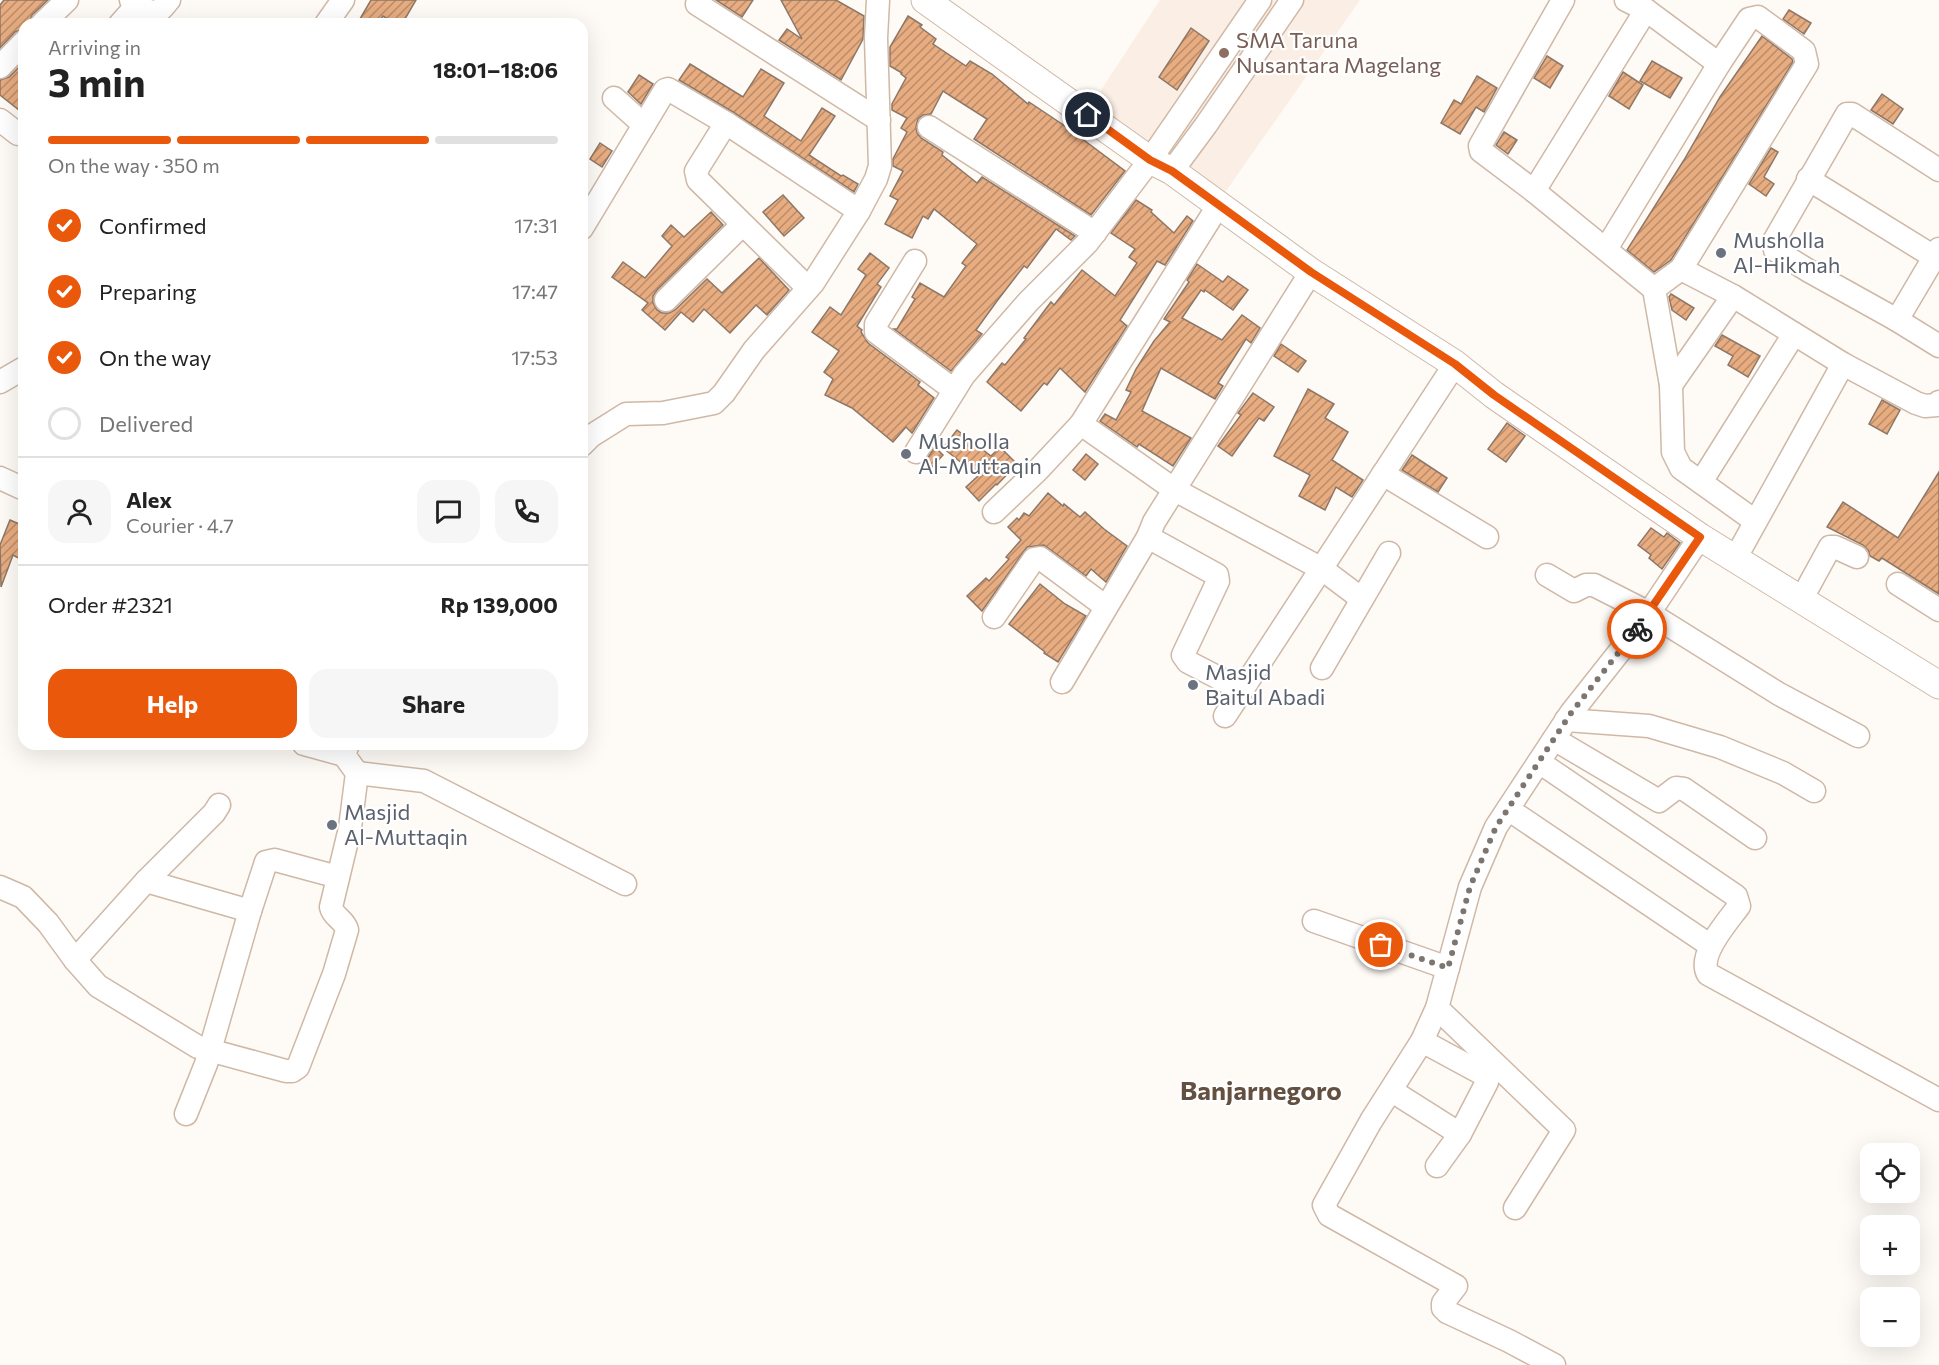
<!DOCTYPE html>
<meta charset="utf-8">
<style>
:root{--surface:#fff;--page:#f6f6f6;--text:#222;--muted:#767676;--line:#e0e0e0;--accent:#ea580c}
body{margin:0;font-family:Commissioner,sans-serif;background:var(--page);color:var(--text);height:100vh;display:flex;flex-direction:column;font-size:22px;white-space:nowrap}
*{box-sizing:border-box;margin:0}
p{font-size:20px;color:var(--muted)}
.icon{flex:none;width:33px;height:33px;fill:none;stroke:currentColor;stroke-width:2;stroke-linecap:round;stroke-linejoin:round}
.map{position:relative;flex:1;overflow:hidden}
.side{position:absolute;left:18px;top:18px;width:570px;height:732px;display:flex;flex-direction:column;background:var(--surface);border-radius:18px;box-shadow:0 6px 24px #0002}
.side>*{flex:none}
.fabs{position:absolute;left:1860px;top:1143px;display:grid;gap:12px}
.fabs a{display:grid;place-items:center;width:60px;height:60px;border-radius:12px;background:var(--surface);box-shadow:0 6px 24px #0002;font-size:30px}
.pin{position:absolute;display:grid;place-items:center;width:51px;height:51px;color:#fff;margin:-26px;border:3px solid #fff;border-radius:50%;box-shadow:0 2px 6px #0007}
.courier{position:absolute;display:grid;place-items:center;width:60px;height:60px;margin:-30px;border:4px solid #ea580c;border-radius:50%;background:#fff;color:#222;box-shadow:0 2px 8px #0007}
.headline em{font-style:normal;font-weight:700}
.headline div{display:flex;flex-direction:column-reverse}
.headline{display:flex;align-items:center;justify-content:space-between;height:102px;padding:0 30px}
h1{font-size:39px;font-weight:700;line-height:45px}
.bar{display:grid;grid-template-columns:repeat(4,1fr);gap:9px 6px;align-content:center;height:72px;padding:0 30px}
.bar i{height:8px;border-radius:4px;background:var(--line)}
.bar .active{background:var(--accent)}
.bar p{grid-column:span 4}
.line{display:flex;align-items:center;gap:15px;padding:0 30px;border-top:2px solid var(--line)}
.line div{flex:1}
.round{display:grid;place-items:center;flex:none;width:63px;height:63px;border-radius:18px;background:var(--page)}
ol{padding:0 30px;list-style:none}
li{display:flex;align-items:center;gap:18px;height:66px}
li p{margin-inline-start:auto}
li .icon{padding:6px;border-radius:50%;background:var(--accent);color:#fff;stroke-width:4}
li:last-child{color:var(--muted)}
li i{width:33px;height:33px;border:3px solid var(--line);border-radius:50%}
.primary-button{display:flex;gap:12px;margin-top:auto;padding:12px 30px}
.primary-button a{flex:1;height:69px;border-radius:18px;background:var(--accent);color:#fff;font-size:24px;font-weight:700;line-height:69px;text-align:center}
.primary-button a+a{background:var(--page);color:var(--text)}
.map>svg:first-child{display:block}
.built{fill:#fbeee5}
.building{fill:url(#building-hatch);stroke:#8d7767;stroke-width:1.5}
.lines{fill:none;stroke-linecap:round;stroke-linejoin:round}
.minor-casing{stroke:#cfb8a6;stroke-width:25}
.major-casing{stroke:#cfb8a6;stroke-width:29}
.minor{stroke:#fff;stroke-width:22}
.major{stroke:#fff;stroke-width:27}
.done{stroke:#7d756f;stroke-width:6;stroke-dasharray:0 10.8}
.route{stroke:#ea580c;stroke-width:8}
.education-dot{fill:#8d6e63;stroke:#fff;stroke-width:2}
.worship-dot{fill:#6b7280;stroke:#fff;stroke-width:2}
.labels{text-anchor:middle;stroke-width:4.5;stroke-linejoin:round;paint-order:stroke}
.education-label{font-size:22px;fill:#785e54;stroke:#fff;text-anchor:start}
.worship-label{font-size:22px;fill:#5b616d;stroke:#fff;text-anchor:start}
.quarter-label{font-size:26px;font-weight:bold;fill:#645040;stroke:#fff}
</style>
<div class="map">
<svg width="1939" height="1365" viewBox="0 0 1939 1365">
<defs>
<pattern id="building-hatch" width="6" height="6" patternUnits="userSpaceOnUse" patternTransform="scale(1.5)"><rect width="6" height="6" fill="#e7ac80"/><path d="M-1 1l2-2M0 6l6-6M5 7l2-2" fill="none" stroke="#bc8c69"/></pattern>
</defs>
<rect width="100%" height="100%" fill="#fefaf6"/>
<!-- built -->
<path class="built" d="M1160,0H1360L1221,198L1090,107Z"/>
<!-- building -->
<g class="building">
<path d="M4,0H48L32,15L29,24H24V29L15,32L0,48V5Z"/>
<path d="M371,0H416L402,24H396L383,16L378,24H357Z"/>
<path d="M716,0H753L742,17Z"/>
<path d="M781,0H836L864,16L863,39L841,80L779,40L787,29L802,39Z"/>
<path d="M1789,10L1811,23L1804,34L1783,19Z"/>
<path d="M908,16L922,25L920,27L936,39L933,44L966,66L970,61L992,74L1028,104L1029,102L1065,126L1125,171L1091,215L974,139L987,119L943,91L931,114L923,115L918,119L916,127L917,133L921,138L943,152L942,155L977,183L982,177L1075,236L1071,240L1056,229L1027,268L1024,266L997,301L976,330L982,334L951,371L894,329H897L915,299L912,297L920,283L944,297L966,266L962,263L977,244L934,209L928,219L923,216L912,238L885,224L898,200L890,196L903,171L893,166V159L907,132L901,128L907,118L892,110V104L906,78L901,74L902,73L890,66V47Z"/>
<path d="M1191,28L1209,41L1177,90L1159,77Z"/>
<path d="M1762,36L1792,59L1793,62L1671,260L1654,272L1627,250L1684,160L1720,97Z"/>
<path d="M1547,56L1563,66L1550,88L1534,78Z"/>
<path d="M1652,61L1682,78L1670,98L1640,81Z"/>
<path d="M24,62V114L0,95V80L9,77Z"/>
<path d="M690,64L743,97L761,69L784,83L764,116L801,141L822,108L835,116L809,155L841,176L843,175L858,184L854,192L733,112L679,80Z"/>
<path d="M1623,72L1643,85L1629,109L1609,96Z"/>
<path d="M639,75L653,84L641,104L628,92Z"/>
<path d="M1477,76L1497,88L1484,112L1476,107L1460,134L1441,123L1454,100L1461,104Z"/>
<path d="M1882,94L1903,109L1893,124L1871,110Z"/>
<path d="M1504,132L1517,140L1508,154L1496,145Z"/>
<path d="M600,143L612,151L602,167L590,159Z"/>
<path d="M1771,148L1778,152L1764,177L1774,184L1766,196L1749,184Z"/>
<path d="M783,195L804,218L784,236L763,212Z"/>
<path d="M1136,200L1152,210L1151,212L1174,233L1187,216L1193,221L1165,265L1157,261L1120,320L1127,326L1085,392L1060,368L1047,385L1044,383L1021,411L987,382L1002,363L1005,365L1026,339L1024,338L1051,302L1054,305L1082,270L1115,296L1137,263L1129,257L1135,249L1111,233Z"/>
<path d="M711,212L723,225L657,290L653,296V303L657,310L662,313H669L675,310L707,279L722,293L759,258L789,290L767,315L756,305L730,333L704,309L693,322L681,312L665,330L642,310L648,303L612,277L623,262L645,278L672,246L662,236L671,225L684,237Z"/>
<path d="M870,253L889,268L877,284L881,287L857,326L862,330L861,332L868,343L920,382L918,385L934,398L912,433L906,427L893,442L852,408L825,395L833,379L824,372L839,351L812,332L830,307L841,315L866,275L858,269Z"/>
<path d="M1197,264L1223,282L1228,276L1248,290L1233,310L1205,290L1204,292L1201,290L1182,318L1222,340L1242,315L1260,328L1251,343L1246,339L1218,383L1223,386L1215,399L1161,368L1142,411L1191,438L1173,466L1139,444L1137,447L1100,421L1105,414L1116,420L1131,392L1126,390L1136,369L1154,341L1170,322L1164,319L1189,282L1187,280Z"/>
<path d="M1671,294L1694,308L1686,320L1672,310L1669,297Z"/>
<path d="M1722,335L1760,356L1748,377L1728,365L1733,356L1715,346Z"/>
<path d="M1281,344L1306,361L1298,372L1274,356Z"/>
<path d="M1308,389L1334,404L1325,418L1348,432L1332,460L1363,480L1352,497L1336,487L1325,510L1299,496L1310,475L1274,456Z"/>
<path d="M1253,393L1274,407L1264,421L1259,418L1232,456L1218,446L1241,415L1238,413Z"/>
<path d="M1882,400L1900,410L1887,434L1869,424Z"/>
<path d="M1507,423L1525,436L1506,462L1488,449Z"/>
<path d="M957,430L991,456L1000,447L1017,464L997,485L996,484L979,501L966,487L978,476L943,448Z"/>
<path d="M935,447L943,455L932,467L926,460Z"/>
<path d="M1086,454L1098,464L1085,480L1073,470Z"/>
<path d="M1412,455L1447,478L1438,492L1402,470Z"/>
<path d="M1939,472V594L1882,558L1879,561L1870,556L1868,550L1863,545L1827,527L1843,502L1898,538Z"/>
<path d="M1048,493L1063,506L1064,504L1080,517L1085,512L1104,529L1127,546L1106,582L1091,569L1086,576L1044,545L1027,547L982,611L967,596L986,578L989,581L1009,559L1006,557L1021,540L1008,527L1017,518L1019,520L1024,513L1029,516Z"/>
<path d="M10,520L24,526V561L13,555L1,587L0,545Z"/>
<path d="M1651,528L1664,537L1667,533L1680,543L1662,569L1649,558L1651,555L1638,545Z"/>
<path d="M1040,584L1065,604L1086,616L1058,662L1044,653L1045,652L1009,624Z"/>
</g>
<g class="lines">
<defs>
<g id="minor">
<path d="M131,0C137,5 151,15 158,11C162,10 166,3 169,0"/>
<path d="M1563,0L1480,146L1481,151L1534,191L1654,289"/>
<path d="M1626,0L1646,10L1719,64"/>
<path d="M697,4L879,120"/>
<path d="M42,24L67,0"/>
<path d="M120,24L137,5"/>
<path d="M326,24L343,0"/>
<path d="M0,67L24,42"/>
<path d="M614,98L644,125"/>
<path d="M0,120L18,134H24"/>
<path d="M726,123L696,171L698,180L808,288"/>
<path d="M929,127L1095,233"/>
<path d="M1939,170L1852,114H1847L1774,241L1775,250L1809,271L1897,320L1939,249"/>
<path d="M1172,171L1206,125L1292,0"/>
<path d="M1808,179L1939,260"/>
<path d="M1534,191L1646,10"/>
<path d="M582,228L665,90L668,89L726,123L859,211"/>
<path d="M1606,249L1719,64L1749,19L1758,17L1804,51L1807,64L1681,269L1654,289L1671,385L1673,452L1681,468L1755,521"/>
<path d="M915,261L876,324V332L954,390"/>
<path d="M1681,269L1733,296L1843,364L1916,403L1925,406L1937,405L1939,402"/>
<path d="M666,300L742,225"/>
<path d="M1897,320L1939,346"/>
<path d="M0,382L24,368"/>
<path d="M1671,385L1733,296"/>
<path d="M1081,424L1218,206"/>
<path d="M582,445L591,436L626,414L663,413L714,403L724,393L754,350L813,283L859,211L876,179L880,166L876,38L878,0"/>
<path d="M916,452L964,375L1028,302L1087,243L1150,160L1260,0"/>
<path d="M1383,474L1487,537"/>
<path d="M0,478L24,489"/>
<path d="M1701,482L1794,334"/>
<path d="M994,512L1038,470L1081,424L1175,490L1322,569L1362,599"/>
<path d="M1148,537L1154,522L1311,272"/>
<path d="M1735,559L1843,364"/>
<path d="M1547,575L1574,591L1586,585H1594L1649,613L1779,694L1858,736"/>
<path d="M1898,584L1939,610"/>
<path d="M1801,600L1830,547H1835L1857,557"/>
<path d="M994,617L1034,559L1040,558L1106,607"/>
<path d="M1322,668L1389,553"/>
<path d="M1062,682L1148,537L1217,575L1218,581L1183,655L1188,662L1242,690"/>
<path d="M1225,716L1455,364"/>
<path d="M1566,720L1649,726L1720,747L1783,773L1814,791"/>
<path d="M1554,739L1659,801L1676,788L1684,789L1755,838"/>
<path d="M304,744L344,755"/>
<path d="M1539,762L1736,896L1739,906C1728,921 1697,955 1708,974L1939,1100"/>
<path d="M357,773L424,781L625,884"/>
<path d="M1508,809L1711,946"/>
<path d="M146,881L214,813L219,805"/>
<path d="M0,887L23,897L48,923L75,960L98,986L198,1047L286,1071H292L298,1067L334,974L347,930C345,920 333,917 331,907L350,828L357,773L344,755L348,744"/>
<path d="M1314,921L1448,968"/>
<path d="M75,960L146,881L250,911"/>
<path d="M1437,1008L1564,1130L1515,1208"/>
<path d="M1422,1041L1483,1074L1487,1082L1460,1134L1437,1166"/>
<path d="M1392,1091L1460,1134"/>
<path d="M186,1114L206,1064L250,911L266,862L275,860L338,877"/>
<path d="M1554,1365L1509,1341L1447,1312L1443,1308V1303L1456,1286L1329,1215L1324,1205L1371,1121L1422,1041L1437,1008L1470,887L1496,827L1571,713L1643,622L1700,537"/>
</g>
<path id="major" d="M925,0L1150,160L1172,171L1311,272L1455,364L1494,395L1700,537L1939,685"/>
</defs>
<!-- minor casing -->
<use href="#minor" class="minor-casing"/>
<!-- major casing -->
<use href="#major" class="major-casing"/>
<!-- minor -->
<use href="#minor" class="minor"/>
<!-- major -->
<use href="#major" class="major"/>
</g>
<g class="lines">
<!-- done -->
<path class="done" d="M1381,945L1448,968L1470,887L1496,827L1571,713L1637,629"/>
<!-- route -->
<path class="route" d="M1088,115L1150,160L1172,171L1311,272L1455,364L1494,395L1700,537L1637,629"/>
</g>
<!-- markers -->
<circle class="education-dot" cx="1224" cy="53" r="6"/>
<g class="worship-dot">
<circle cx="1721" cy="253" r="6"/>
<circle cx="906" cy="454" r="6"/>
<circle cx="1193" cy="685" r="6"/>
<circle cx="332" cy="825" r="6"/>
</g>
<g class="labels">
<!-- education labels -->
<g class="education-label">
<text x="1236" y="48">SMA Taruna<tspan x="1236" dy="25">Nusantara Magelang</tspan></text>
</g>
<!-- worship labels -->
<g class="worship-label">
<text x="1733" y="248">Musholla<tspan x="1733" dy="25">Al-Hikmah</tspan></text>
<text x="918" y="449">Musholla<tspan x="918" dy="25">Al-Muttaqin</tspan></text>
<text x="1205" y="680">Masjid<tspan x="1205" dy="25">Baitul Abadi</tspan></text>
<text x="344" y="820">Masjid<tspan x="344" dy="25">Al-Muttaqin</tspan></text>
</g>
<!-- quarter labels -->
<g class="quarter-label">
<text x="1261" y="1100">Banjarnegoro</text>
</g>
</g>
</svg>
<div class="fabs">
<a><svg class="icon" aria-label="locate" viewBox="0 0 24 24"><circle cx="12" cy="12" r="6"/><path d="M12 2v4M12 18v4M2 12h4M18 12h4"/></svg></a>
<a>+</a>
<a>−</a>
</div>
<div class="pin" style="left:1381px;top:945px;background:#ea580c"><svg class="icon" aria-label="bag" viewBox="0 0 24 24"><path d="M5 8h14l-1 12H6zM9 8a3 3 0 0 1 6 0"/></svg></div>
<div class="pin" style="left:1088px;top:115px;background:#1f2937"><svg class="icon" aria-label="home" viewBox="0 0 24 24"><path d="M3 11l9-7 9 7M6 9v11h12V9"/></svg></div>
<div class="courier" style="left:1637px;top:629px"><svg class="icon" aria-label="bike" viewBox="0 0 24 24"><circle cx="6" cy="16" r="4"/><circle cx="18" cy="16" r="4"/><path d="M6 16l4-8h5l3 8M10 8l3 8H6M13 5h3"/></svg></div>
<section class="side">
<div class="headline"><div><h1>3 min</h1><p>Arriving in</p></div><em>18:01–18:06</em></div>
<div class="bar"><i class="active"></i><i class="active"></i><i class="active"></i><i></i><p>On the way · 350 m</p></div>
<ol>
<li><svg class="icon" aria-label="check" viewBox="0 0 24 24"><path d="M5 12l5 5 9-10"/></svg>Confirmed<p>17:31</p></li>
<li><svg class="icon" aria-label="check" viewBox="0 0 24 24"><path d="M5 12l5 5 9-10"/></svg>Preparing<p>17:47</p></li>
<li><svg class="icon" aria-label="check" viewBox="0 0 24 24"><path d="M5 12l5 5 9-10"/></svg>On the way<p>17:53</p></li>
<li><i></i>Delivered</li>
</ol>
<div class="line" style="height:108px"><a class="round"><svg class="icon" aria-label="person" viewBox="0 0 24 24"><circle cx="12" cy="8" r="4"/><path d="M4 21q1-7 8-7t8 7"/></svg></a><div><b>Alex</b><p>Courier · 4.7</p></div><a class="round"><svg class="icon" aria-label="chat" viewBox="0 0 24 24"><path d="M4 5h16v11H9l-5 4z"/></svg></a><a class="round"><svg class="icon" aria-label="phone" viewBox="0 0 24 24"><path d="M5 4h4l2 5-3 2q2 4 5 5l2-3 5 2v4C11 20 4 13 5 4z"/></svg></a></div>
<div class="line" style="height:78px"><div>Order #2321</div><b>Rp 139,000</b></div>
<div class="primary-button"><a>Help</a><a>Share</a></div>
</section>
</div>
